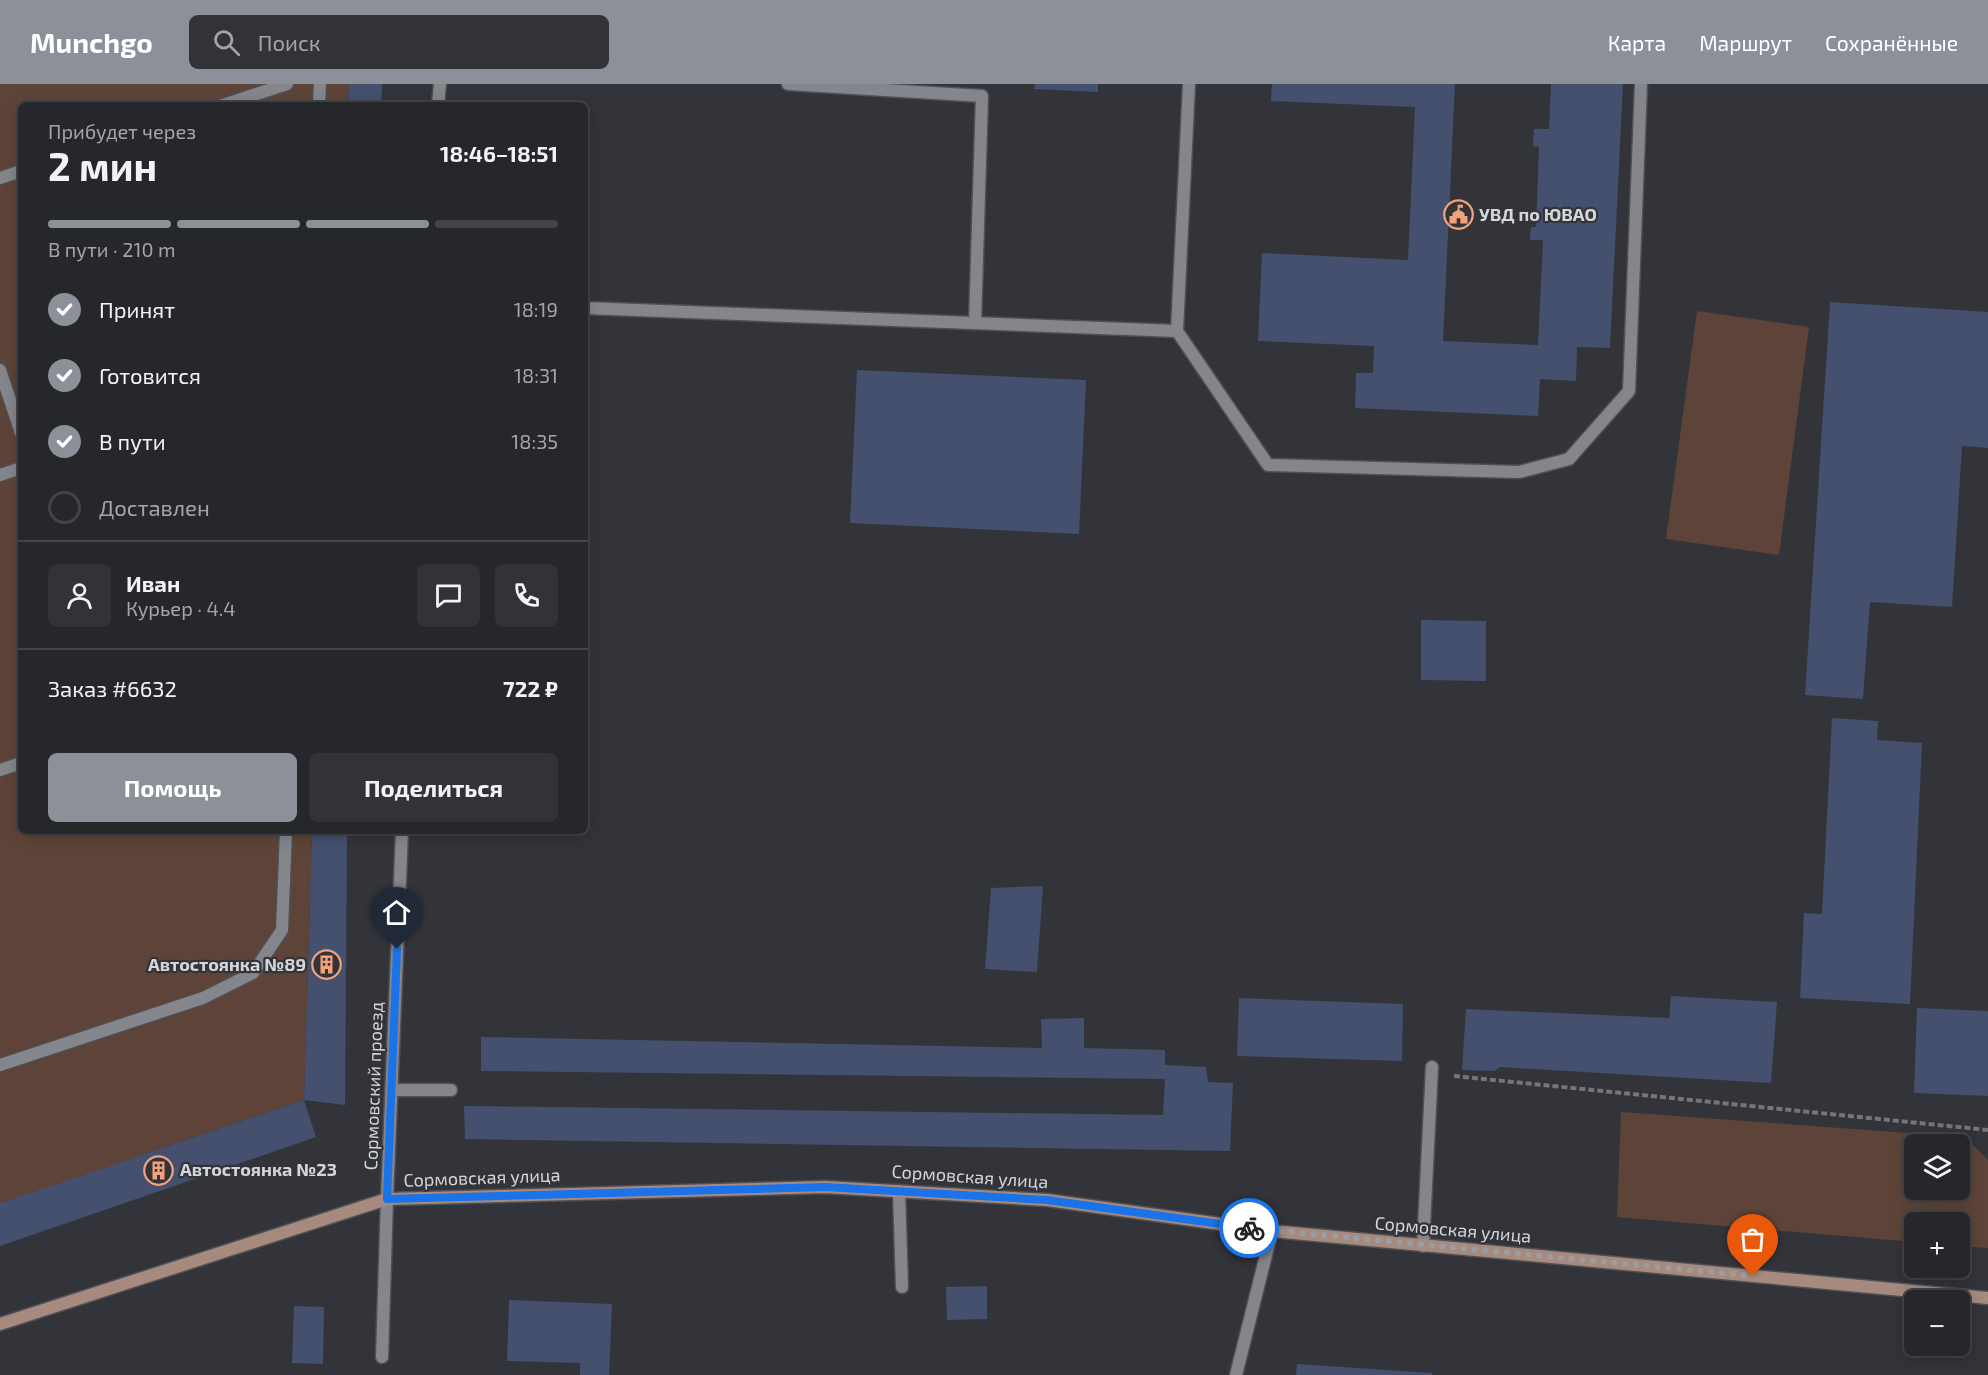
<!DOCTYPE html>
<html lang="ru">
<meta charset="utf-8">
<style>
:root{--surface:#26272b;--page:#323337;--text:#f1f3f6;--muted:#a4a5a9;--line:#424447;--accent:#8c9099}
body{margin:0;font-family:"Exo 2",sans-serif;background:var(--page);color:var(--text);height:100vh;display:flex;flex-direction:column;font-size:22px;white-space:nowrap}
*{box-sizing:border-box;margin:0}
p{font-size:20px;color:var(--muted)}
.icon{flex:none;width:33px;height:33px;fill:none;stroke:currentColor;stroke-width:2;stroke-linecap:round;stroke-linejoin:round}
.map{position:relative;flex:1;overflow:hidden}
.details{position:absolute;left:18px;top:18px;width:570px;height:732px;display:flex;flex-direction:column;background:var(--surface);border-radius:9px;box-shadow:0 3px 15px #0003,0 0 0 2px var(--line)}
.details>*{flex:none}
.fabs{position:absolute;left:1904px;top:1050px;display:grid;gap:12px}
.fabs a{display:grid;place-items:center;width:66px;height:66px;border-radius:9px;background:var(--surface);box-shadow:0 3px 15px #0003,0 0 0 2px var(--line);font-size:30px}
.pin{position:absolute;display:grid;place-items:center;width:51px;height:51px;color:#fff;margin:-62px -26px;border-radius:50% 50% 50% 0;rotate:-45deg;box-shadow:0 0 6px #0007}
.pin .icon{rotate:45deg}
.courier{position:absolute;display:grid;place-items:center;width:60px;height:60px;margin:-30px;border:4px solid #1a73e8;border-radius:50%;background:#fff;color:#222;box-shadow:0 2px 8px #0007}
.summary em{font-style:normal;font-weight:700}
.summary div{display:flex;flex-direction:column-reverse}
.summary{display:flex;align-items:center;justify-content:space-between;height:102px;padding:0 30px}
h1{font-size:39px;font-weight:700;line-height:45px}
.bar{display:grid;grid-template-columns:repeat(4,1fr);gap:9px 6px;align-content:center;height:72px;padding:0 30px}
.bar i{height:8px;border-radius:4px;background:var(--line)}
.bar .selected{background:var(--accent)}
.bar p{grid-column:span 4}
.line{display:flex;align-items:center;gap:15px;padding:0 30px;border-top:2px solid var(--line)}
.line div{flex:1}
.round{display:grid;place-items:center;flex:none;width:63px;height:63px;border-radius:9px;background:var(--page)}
ol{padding:0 30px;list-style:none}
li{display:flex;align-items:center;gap:18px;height:66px}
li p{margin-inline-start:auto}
li .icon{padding:6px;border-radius:50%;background:var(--accent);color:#fff;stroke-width:4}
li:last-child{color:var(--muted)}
li i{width:33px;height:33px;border:3px solid var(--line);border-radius:50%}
.button{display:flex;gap:12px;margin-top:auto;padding:12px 30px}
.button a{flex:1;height:69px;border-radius:9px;background:var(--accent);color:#fff;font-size:24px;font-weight:700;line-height:69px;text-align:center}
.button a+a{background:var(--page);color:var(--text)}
header{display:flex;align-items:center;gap:36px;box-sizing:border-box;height:84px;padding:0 30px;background:var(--accent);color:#fff}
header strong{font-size:28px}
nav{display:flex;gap:33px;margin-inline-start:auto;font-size:21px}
.search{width:420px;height:54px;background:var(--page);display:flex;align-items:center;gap:15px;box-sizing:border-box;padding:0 21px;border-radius:9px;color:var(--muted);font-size:22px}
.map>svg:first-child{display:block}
.green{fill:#5e4438;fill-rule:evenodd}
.building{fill:#44506e}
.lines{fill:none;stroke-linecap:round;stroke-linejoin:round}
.lane-casing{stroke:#4e5054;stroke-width:15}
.street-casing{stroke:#4e5054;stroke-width:15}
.secondary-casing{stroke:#4e5054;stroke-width:15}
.path{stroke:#74767a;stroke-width:4;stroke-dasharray:6 3;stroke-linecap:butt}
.lane{stroke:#84868c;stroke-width:12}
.street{stroke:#84868c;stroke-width:12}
.secondary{stroke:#a78a7e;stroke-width:12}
.done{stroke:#9c9da1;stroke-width:6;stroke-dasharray:0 10.8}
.route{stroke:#1a73e8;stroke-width:8}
.labels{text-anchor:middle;stroke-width:4.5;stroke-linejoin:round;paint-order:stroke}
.poi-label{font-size:18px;font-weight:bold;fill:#d5d6d9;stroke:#323439;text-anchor:start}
.street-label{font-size:18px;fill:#d5d6d9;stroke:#323439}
</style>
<header>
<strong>Munchgo</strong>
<div class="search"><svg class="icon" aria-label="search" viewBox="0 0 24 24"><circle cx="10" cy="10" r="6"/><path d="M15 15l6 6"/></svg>Поиск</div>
<nav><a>Карта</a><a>Маршрут</a><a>Сохранённые</a></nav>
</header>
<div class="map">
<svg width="1988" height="1291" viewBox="0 0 1988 1291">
<rect width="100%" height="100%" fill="#323439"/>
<!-- green -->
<g class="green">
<path d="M0,0H349L348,21H21V747H312L304,1016L0,1119Z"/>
<path d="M1697,227L1809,243L1779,471L1666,455Z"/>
<path d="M1621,1028L1964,1053L1988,1076V1164L1959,1162V1138H1914V1158L1617,1133ZM1959,1060V1106H1914V1060Z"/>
</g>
<!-- building -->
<g class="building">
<path d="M349,0H382L381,21H348Z"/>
<path d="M1035,0H1098V8L1034,5Z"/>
<path d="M1272,0H1455L1443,257L1538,261L1543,156H1530L1531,143H1536L1539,63L1533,62L1534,45H1549L1551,0H1623L1610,264L1577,263L1576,297L1540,295L1538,332L1355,324L1356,289H1373L1374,262L1258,257L1262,169L1408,176L1415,23L1271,17Z"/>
<path d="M1830,218L1988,228V364L1962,362L1952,523L1870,518L1863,615L1805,611Z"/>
<path d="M857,286L1086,296L1079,450L850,439Z"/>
<path d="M1421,536L1486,537V597L1421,596Z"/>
<path d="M1832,634L1878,637L1877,656L1922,659L1910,920L1800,914L1804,829L1822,830Z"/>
<path d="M312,747H347L345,1021L304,1016Z"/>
<path d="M1043,802L1037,888L985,885L991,804Z"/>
<path d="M1671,912L1777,918L1771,999L1500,983L1495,987L1462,986L1466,925L1669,934Z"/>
<path d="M1239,914L1403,920L1402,977L1237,972Z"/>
<path d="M1917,924L1988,927V1012L1914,1009Z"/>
<path d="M1084,934V964L1165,966V981L1206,983L1208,998L1233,999L1230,1067L465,1055L464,1022L1163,1031L1165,995L481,987V953L1042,964L1041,935Z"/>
<path d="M304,1016L316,1053L0,1162V1119Z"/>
<path d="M987,1202V1235L947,1236L946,1203Z"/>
<path d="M509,1216L612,1220L609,1291H580V1279L507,1277Z"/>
<path d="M294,1222L324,1223L323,1280L292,1279Z"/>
<path d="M1297,1280L1432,1289V1291H1296Z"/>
</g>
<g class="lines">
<defs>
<g id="lane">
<path d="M788,0L982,12L975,239"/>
<path d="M1189,0L1177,247L1268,381L1519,388L1569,375L1629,307L1641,0"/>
<path d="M223,21L287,0"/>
<path d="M319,21L320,0"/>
<path d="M0,94L21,87"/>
<path d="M585,224L1177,247"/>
<path d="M0,286L21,349"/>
<path d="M0,391L21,384"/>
<path d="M0,686L21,679"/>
<path d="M0,981L203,914L253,889L282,846L286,747"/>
<path d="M392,1006H451"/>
<path d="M899,1107L902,1203"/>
<path d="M1423,1162L1432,983"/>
<path d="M382,1273L387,1115"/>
<path d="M1236,1291L1272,1147"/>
</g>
<g id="street">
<path d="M438,21L440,0"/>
<path d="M387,1115L402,747"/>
</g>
<path id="secondary" d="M0,1240L387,1115L825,1103L1047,1116L1272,1147L1988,1214"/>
</defs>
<!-- lane casing -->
<use href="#lane" class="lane-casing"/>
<!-- street casing -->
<use href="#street" class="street-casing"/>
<!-- secondary casing -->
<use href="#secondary" class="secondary-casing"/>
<!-- path -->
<path class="path" d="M1454,992L1988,1046"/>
<!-- lane -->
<use href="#lane" class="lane"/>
<!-- street -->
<use href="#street" class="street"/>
<!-- secondary -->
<use href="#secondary" class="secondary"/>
</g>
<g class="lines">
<!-- done -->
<path class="done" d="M1249,1144L1753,1192"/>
<!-- route -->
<path class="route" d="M397,865L387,1115L825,1103L1047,1116L1249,1144"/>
</g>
<!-- icons -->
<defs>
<symbol id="civic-ring" viewBox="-11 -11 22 22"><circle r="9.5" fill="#323439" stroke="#f1a27b" stroke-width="1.5"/><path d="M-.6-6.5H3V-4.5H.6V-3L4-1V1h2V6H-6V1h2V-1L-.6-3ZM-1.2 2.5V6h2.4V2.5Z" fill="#f1a27b"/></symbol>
<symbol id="building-ring" viewBox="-11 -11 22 22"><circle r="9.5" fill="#323439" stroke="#f1a27b" stroke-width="1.5"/><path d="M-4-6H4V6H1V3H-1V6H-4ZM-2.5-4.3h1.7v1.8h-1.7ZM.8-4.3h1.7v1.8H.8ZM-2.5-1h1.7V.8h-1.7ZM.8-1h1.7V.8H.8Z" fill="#f1a27b"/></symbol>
</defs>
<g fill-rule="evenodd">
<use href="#civic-ring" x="1442" y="114" width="33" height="33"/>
<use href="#building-ring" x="310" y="864" width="33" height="33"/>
<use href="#building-ring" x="142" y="1070" width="33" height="33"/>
</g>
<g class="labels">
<!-- poi labels -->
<g class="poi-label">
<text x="1479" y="137">УВД по ЮВАО</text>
<text x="306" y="887" text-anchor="end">Автостоянка №89</text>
<text x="180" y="1092">Автостоянка №23</text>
</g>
<!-- street labels -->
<g class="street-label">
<text transform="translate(374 1002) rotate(-88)" y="6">Сормовский проезд</text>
<text transform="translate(970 1093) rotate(4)" y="6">Сормовская улица</text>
<text transform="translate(482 1094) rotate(-2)" y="6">Сормовская улица</text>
<text transform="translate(1453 1146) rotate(5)" y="6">Сормовская улица</text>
</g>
</g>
</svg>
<div class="fabs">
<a><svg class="icon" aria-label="layers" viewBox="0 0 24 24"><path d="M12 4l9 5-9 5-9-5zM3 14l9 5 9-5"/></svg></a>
<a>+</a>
<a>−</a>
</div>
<div class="pin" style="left:1753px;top:1192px;background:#ea580c"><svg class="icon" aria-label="bag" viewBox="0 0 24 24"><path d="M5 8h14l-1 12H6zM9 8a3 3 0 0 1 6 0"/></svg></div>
<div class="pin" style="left:397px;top:865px;background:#1f2937"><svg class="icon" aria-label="home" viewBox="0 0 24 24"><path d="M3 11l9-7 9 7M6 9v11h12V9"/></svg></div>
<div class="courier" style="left:1249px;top:1144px"><svg class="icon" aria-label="bike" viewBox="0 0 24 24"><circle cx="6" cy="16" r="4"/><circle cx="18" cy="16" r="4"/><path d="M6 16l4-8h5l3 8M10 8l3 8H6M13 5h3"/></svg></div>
<section class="details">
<div class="summary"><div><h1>2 мин</h1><p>Прибудет через</p></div><em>18:46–18:51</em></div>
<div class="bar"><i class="selected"></i><i class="selected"></i><i class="selected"></i><i></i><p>В пути · 210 m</p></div>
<ol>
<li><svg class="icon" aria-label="check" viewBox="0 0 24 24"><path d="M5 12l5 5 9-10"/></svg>Принят<p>18:19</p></li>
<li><svg class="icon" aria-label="check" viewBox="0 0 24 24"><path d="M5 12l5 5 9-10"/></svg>Готовится<p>18:31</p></li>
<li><svg class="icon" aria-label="check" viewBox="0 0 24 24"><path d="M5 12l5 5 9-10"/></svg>В пути<p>18:35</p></li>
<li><i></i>Доставлен</li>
</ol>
<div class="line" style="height:108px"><a class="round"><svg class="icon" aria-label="person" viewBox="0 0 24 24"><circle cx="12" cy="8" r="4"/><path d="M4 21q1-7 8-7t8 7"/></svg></a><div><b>Иван</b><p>Курьер · 4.4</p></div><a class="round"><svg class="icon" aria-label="chat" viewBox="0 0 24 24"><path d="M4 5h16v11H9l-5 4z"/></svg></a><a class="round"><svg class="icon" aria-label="phone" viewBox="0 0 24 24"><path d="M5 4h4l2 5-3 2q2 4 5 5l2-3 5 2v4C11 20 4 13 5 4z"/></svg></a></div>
<div class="line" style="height:78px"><div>Заказ #6632</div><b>722 ₽</b></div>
<div class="button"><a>Помощь</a><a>Поделиться</a></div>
</section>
</div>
